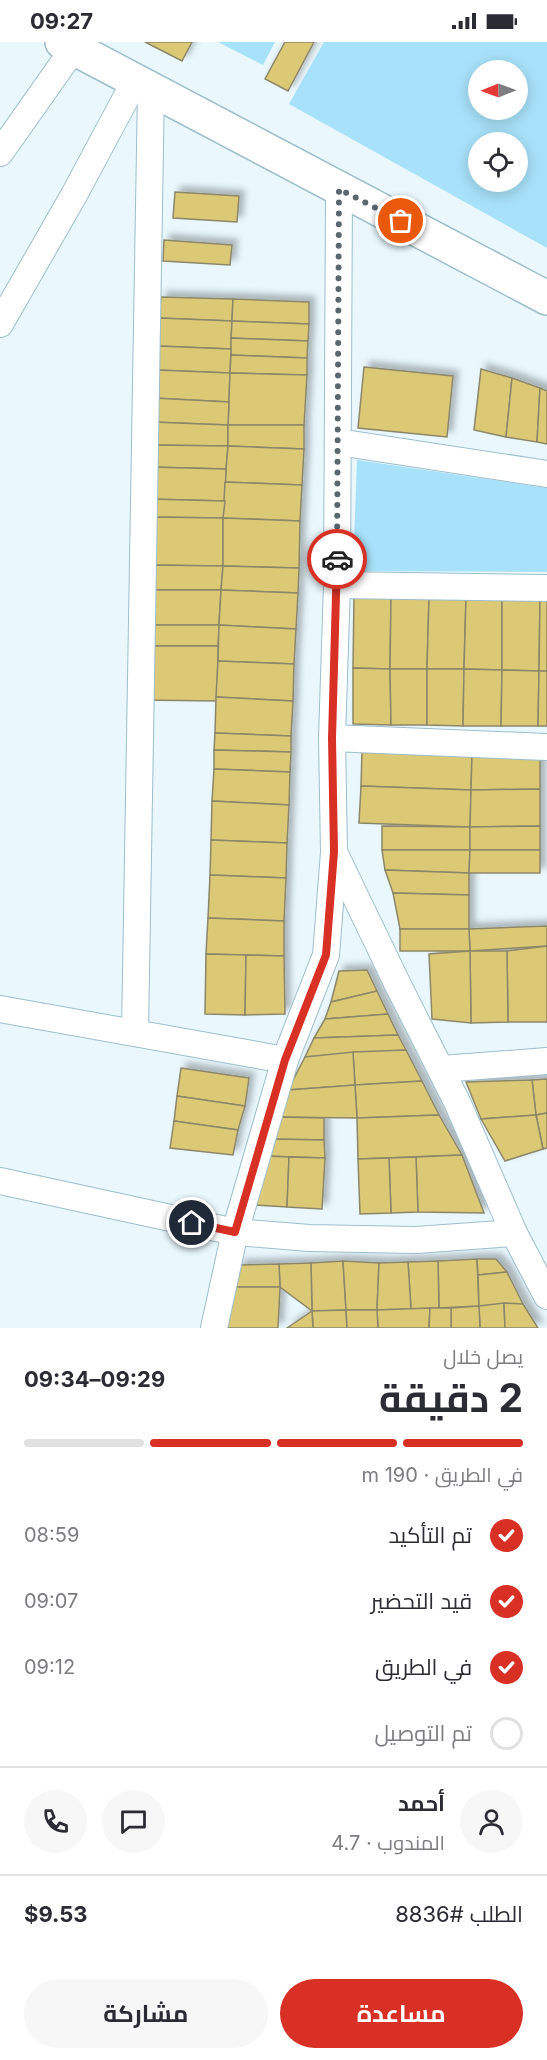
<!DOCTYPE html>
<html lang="ar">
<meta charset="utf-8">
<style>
:root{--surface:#fff;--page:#f7f7f7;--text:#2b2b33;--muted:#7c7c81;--line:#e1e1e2;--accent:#d93025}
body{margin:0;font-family:Inter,Cairo,sans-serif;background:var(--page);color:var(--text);direction:rtl;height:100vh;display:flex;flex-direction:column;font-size:22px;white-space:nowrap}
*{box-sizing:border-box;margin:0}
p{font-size:20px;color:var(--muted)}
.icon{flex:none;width:33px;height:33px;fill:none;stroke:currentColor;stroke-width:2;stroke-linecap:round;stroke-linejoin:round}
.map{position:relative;height:1286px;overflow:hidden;direction:ltr}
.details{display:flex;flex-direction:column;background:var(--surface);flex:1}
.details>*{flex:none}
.needle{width:39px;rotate:269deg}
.buttons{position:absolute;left:468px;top:18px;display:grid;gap:12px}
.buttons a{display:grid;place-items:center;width:60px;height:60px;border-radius:50%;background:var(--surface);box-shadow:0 3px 15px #0003;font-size:30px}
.pin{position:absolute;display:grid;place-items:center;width:51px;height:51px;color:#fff;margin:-26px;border:3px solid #fff;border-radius:50%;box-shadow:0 2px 6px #0007}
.courier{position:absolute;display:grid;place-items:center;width:60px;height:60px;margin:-30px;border:4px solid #d93025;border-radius:50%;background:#fff;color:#222;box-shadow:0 2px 8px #0007}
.head em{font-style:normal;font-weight:700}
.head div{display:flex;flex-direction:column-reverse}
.head{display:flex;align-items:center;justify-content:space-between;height:102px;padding:0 24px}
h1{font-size:39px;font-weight:700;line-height:45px}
.bar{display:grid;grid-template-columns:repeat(4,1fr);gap:9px 6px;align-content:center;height:72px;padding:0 24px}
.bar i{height:8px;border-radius:4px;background:var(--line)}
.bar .current{background:var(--accent)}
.bar p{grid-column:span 4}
.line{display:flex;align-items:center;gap:15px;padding:0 24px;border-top:2px solid var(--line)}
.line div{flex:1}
.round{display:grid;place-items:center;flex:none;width:63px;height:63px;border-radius:32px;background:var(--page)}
ol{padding:0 24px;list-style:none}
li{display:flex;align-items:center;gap:18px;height:66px}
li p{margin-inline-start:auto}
li .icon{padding:6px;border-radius:50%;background:var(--accent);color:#fff;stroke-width:4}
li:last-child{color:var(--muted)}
li i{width:33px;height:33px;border:3px solid var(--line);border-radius:50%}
.button{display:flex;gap:12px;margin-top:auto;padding:12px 24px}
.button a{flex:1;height:69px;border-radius:36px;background:var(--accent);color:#fff;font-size:24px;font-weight:700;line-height:69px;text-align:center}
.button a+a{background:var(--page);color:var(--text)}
.status{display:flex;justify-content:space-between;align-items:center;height:42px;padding:0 30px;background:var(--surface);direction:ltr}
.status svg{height:16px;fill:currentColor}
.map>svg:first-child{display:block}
.green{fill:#a8e2fa;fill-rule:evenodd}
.building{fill:#dcc976;stroke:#8d876a;stroke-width:1.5;filter:url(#shadow)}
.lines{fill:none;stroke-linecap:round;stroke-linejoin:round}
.minor-casing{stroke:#9cbecc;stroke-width:28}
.tertiary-casing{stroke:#9cbecc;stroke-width:36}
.minor{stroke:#fff;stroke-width:26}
.tertiary{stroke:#fff;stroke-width:33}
.done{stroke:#5a676d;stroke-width:6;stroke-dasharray:0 10.8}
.route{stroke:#d93025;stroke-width:8}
</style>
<div class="status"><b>09:27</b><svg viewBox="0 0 49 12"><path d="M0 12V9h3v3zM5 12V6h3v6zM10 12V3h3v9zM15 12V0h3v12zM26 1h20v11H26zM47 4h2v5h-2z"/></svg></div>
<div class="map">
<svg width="547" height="1286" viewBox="0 0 547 1286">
<defs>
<filter id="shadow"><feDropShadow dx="5.5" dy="-5.5" stdDeviation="3" flood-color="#0004"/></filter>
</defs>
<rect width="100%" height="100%" fill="#eaf8fe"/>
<!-- green -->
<g class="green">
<path d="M218,0H275L263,23Z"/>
<path d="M324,0H547V206L289,62ZM518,28V68H478V28ZM518,100V140H478V100Z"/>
<path d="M357,418L547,446V530L353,529Z"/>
</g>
<!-- building -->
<g class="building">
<path d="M145,0H192L182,19Z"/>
<path d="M285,0H314L288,49L265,37Z"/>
<path d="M175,150L239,154L237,180L173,176Z"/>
<path d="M164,198L232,203L230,223L163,219Z"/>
<path d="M161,255L233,257L232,279L159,276Z"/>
<path d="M233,257L309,260V282L232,279Z"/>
<path d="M159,276L232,279L231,307L158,304Z"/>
<path d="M232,279L309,282L308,299L231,296Z"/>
<path d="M231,296L308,299L307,316L231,313Z"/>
<path d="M158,304L231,307L230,331L157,328Z"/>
<path d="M231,313L307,316V333L230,331Z"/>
<path d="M364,325L453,334L447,395L358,386Z"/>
<path d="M481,327L512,336L506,395L474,388Z"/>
<path d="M157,328L230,331L229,360L154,356Z"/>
<path d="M230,331L307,333L304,383H228Z"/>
<path d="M512,336L540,346L537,400L506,395Z"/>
<path d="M540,346L547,349V402L537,400Z"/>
<path d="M154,356L229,360L228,383L152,380Z"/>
<path d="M152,380L228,383V404L150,403Z"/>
<path d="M228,383H304V407L228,404Z"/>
<path d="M150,403L228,404L226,427L149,425Z"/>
<path d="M228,404L304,407L302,443L225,440Z"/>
<path d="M149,425L226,427L225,459L148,457Z"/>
<path d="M225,440L302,443L300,479L223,476Z"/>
<path d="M148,457L225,459L223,476L148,475Z"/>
<path d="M148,475L223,476V524L147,523Z"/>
<path d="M223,476L300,479L299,526L223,524Z"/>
<path d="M147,523L223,524L221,548H147Z"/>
<path d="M223,524L299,526L298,551L221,548Z"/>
<path d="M147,548H221L219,583H146Z"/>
<path d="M221,548L298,551L296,587L219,583Z"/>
<path d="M354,553L391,554L390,627L353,626Z"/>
<path d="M391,554L429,555L427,627H390Z"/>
<path d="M429,555H466L464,627H427Z"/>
<path d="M466,555L502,556V628L464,627Z"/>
<path d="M502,556L540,557L539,629L502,628Z"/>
<path d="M540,557H547V629H539Z"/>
<path d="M146,583H219L218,604H146Z"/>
<path d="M219,583L296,587L294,622L218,619Z"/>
<path d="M146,604H218L217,659L142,658Z"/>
<path d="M218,619L294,622L293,659L216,655Z"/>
<path d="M353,626L390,627L391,683L353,682Z"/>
<path d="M390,627H427V683H391Z"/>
<path d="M427,627H464L463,684L427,683Z"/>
<path d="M464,627L502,628L501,684H463Z"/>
<path d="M502,628L539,629L538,684H501Z"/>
<path d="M539,629H547V684H538Z"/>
<path d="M216,655L293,659L291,694L215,691Z"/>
<path d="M215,691L291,694V710L214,708Z"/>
<path d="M214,708L291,710L290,730L214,727Z"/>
<path d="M362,708L472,712L471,748L361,744Z"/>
<path d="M540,711V747L471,748L472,712Z"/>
<path d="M214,727L290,730L289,763L212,759Z"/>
<path d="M361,744L471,748L470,785L359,781Z"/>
<path d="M540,747V784L470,785L471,748Z"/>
<path d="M212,759L289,763L287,801L211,798Z"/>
<path d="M382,784L470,785V808H382Z"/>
<path d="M540,784V808H470V785Z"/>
<path d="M211,798L287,801L286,836L210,833Z"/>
<path d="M382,808H470L469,831L385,828Z"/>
<path d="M470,808H540V831H469Z"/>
<path d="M385,828L469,831V853L393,851Z"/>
<path d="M210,833L286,836L284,879L208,876Z"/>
<path d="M393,851L469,853V887H400Z"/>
<path d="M208,876L284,879V914L206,912Z"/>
<path d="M547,884V904L470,909L469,887Z"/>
<path d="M400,887H469L470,909H400Z"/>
<path d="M547,904V980H508L507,909Z"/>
<path d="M470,909H507L508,980L471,981Z"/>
<path d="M470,909L471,981L432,977L429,912Z"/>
<path d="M206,912L246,913L245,973L205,972Z"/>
<path d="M246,913L284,914L285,972L245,973Z"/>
<path d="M367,928L377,949L331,960L339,929Z"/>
<path d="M377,949L388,972L325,977L331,960Z"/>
<path d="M388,972L398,993L314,996L325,977Z"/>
<path d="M398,993L406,1008L305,1015L314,996Z"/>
<path d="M406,1008L422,1039L355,1043L353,1010Z"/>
<path d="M353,1010L355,1043L288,1048L305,1015Z"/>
<path d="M181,1026L249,1036L245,1064L177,1054Z"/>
<path d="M547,1037V1071L536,1073L532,1038Z"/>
<path d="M532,1038L536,1073L481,1077L466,1040Z"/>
<path d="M422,1039L439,1073L357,1076L355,1043Z"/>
<path d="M355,1043L357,1076L279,1075L288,1048Z"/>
<path d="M177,1054L245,1064L238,1088L174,1079Z"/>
<path d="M547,1071V1106L543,1107L536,1073Z"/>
<path d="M439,1073L462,1113L358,1117L357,1076Z"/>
<path d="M536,1073L543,1107L505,1119L481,1077Z"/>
<path d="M279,1075L324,1076V1098L270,1097Z"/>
<path d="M174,1079L238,1088L233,1113L170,1106Z"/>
<path d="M270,1097L324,1098L325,1116L266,1114Z"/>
<path d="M462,1113L484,1171L418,1170L416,1115Z"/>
<path d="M266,1114L289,1115L287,1165L255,1163Z"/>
<path d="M289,1115L325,1116L322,1167L287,1165Z"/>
<path d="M416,1115L418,1170L391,1171L389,1116Z"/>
<path d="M389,1116L391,1171L360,1172L358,1117Z"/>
<path d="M477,1217L479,1264L439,1266L438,1219Z"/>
<path d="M477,1217H496L507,1230L478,1233Z"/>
<path d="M343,1219L346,1268L312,1269L311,1221Z"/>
<path d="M343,1219L379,1221L377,1268H346Z"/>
<path d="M438,1219L439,1266L411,1267L408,1220Z"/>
<path d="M408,1220L411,1267L377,1268L379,1221Z"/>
<path d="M311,1221L312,1269L280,1245L279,1222Z"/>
<path d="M279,1222L280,1245H234L239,1223Z"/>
<path d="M507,1230L523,1262L479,1264L478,1233Z"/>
<path d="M234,1245H280L278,1286H227Z"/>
<path d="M504,1261L505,1286H480L479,1264Z"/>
<path d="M504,1261L523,1262L538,1286H505Z"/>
<path d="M479,1264L480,1286H451V1266Z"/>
<path d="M430,1266L429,1286H378L377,1268Z"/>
<path d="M430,1266H451V1286H429Z"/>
<path d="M346,1268L347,1286H313L312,1269Z"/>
<path d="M346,1268H377L378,1286H347Z"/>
<path d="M312,1269L313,1286H287Z"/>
</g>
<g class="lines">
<defs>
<g id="minor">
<path d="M0,111L74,6"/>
<path d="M0,282L74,153L135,39"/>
<path d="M338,400L547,432"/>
<path d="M337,543L547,546"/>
<path d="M332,696L547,705"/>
<path d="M334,810L398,943L458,1062L514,1191L547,1254"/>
<path d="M0,967L285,1018"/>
<path d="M135,991L151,47"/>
<path d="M441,1027L547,1019"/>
<path d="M0,1139L235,1190L309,1196L416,1198L514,1191"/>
<path d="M214,1286L235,1190L285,1018L326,913L334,810L332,696L337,543L339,147"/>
</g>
<path id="tertiary" d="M62,0L547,256"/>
</defs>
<!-- minor casing -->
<use href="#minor" class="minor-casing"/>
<!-- tertiary casing -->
<use href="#tertiary" class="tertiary-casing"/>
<!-- minor -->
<use href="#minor" class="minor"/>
<!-- tertiary -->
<use href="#tertiary" class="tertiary"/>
</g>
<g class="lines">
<!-- done -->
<path class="done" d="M337,517L339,147L401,179"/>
<!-- route -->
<path class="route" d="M192,1181L235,1190L285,1018L326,913L334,810L332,696L337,517"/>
</g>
</svg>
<div class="buttons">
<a><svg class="needle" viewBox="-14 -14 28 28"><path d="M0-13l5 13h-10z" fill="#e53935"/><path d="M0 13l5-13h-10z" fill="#7c7c81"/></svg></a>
<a><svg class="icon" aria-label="locate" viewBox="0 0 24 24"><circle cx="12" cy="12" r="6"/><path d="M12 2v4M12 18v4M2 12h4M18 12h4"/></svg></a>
</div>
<div class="pin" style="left:401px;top:179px;background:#ea580c"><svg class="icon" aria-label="bag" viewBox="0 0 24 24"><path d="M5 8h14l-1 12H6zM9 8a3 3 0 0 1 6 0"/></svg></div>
<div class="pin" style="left:192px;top:1181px;background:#1f2937"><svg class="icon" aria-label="home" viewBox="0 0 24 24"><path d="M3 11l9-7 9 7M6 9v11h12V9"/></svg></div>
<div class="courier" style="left:337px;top:517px"><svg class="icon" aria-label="car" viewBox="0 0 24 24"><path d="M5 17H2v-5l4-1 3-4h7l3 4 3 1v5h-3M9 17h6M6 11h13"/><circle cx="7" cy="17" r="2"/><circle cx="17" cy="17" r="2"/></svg></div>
</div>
<section class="details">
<div class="head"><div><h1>2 دقيقة</h1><p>يصل خلال</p></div><em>09:29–09:34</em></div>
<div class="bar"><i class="current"></i><i class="current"></i><i class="current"></i><i></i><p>في الطريق · 190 m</p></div>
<ol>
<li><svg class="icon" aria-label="check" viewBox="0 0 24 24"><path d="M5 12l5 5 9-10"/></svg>تم التأكيد<p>08:59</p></li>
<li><svg class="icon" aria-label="check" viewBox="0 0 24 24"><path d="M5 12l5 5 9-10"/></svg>قيد التحضير<p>09:07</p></li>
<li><svg class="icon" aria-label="check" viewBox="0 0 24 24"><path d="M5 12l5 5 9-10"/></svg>في الطريق<p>09:12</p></li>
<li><i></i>تم التوصيل</li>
</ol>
<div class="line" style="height:108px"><a class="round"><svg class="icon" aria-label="person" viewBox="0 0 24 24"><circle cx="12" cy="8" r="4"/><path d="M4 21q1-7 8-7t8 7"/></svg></a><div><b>أحمد</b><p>المندوب · 4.7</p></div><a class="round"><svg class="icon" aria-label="chat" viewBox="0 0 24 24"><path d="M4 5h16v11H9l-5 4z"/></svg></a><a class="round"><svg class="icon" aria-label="phone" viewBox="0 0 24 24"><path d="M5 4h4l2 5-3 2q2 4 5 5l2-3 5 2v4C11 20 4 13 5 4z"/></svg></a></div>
<div class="line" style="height:78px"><div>الطلب #8836</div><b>$9.53</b></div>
<div class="button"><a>مساعدة</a><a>مشاركة</a></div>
</section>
